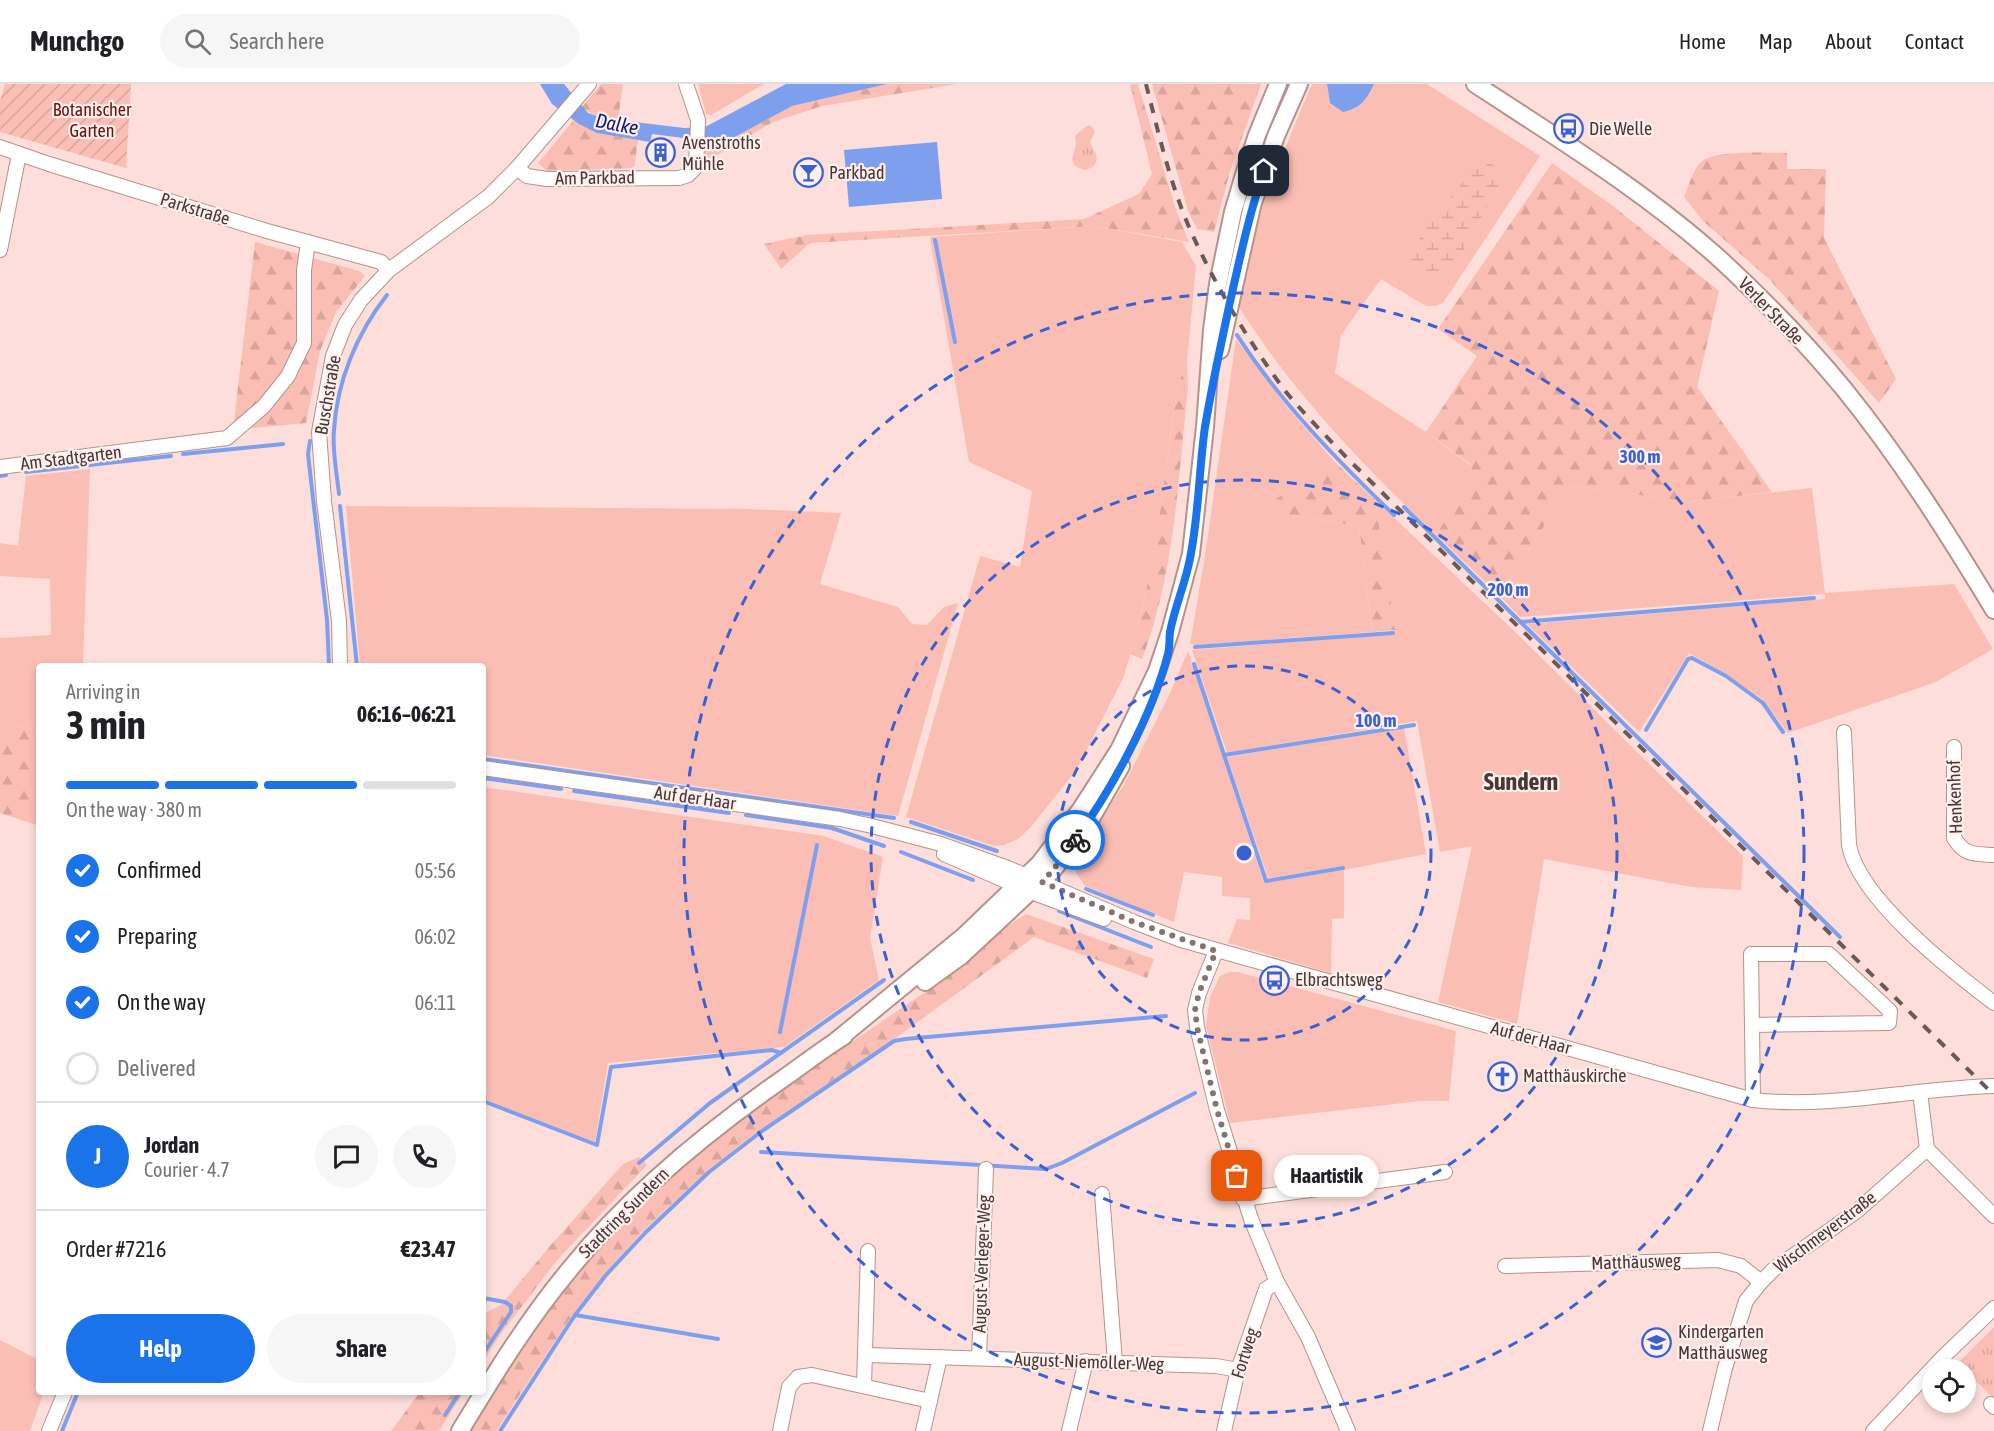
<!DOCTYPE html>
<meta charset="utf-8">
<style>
:root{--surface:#fff;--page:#f6f6f6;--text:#202124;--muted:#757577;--line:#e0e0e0;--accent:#1a73e8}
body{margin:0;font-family:"Asap Condensed",sans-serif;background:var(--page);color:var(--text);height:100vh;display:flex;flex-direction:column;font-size:22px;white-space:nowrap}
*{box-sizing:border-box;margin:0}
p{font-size:20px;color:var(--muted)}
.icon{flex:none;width:33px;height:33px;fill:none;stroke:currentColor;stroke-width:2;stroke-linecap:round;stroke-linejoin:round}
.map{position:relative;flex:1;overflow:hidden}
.panel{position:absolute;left:36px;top:579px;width:450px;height:732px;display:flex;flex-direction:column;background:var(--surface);border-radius:6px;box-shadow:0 3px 9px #0003}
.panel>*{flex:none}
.fabs{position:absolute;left:1922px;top:1275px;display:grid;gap:12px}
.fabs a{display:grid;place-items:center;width:54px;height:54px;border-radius:50%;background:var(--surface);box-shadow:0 3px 9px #0003;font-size:30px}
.pin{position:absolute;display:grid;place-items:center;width:51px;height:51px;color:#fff;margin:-26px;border-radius:12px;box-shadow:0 3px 9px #0006}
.courier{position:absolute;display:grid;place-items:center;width:60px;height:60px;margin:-30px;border:4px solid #1a73e8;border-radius:50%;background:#fff;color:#222;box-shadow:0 2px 8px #0007}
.bubble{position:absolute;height:42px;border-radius:21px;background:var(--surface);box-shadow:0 3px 9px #0003;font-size:20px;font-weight:700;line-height:42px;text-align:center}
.summary em{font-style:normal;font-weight:700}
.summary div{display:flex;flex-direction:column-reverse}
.summary{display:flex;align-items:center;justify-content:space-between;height:102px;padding:0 30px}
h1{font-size:39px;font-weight:700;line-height:45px}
.bar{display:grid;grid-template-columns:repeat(4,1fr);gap:9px 6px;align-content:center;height:72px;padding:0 30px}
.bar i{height:8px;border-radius:4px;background:var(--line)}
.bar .current{background:var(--accent)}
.bar p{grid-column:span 4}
.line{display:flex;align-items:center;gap:15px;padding:0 30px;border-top:2px solid var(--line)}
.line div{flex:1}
.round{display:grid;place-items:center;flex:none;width:63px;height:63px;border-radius:32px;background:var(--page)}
ol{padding:0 30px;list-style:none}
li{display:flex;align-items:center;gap:18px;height:66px}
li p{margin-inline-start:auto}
li .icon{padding:6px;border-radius:50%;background:var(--accent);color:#fff;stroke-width:4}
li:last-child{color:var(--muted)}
li i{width:33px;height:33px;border:3px solid var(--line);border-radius:50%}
.primary-button{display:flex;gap:12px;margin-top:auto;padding:12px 30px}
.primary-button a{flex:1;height:69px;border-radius:36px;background:var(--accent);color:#fff;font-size:24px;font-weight:700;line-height:69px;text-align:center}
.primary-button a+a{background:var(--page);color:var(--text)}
header{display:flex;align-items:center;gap:36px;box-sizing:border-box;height:84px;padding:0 30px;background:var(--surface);border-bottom:2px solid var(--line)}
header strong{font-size:28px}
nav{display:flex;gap:33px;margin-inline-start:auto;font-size:21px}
.search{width:420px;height:54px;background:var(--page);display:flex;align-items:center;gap:15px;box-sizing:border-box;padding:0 21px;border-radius:33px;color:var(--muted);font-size:22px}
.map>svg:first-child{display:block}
.grass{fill:#fbbeb5;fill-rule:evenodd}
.forest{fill:url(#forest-firs)}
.wetland{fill:url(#wetland-marsh)}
.park{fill:url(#park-tufts)}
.garden{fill:url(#garden-furrows)}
.water{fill:#7e9fed}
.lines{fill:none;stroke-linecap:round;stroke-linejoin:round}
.stream{stroke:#7e9fed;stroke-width:4}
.minor-casing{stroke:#b5928d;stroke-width:16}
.major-casing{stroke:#b5928d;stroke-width:20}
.minor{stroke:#fff;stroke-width:14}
.major{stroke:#fff;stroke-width:16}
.rail{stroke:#6b5956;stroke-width:4;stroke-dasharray:10 10;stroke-linecap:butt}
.done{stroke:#87726f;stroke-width:6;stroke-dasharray:0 10.8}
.route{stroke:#1a73e8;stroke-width:8}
.ring{fill:none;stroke:#3a61d2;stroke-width:3;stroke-dasharray:10 8}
.labels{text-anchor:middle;stroke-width:4.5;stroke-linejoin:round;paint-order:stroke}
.park-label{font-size:18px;fill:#68110d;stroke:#ffefed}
.poi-label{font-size:18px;fill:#473836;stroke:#ffefed;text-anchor:start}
.street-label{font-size:18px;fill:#473836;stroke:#ffefed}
.water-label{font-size:20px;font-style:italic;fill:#091b74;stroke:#ffefed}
.district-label{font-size:24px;font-weight:bold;fill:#473836;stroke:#ffefed}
.centre{fill:#3a61d2;stroke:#ffefed;stroke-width:3}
.ring-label{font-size:18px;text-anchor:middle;font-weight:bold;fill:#3a61d2;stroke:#ffefed;stroke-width:4.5;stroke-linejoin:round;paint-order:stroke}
</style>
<header>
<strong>Munchgo</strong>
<div class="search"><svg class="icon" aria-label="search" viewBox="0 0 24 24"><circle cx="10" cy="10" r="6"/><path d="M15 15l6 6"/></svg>Search here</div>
<nav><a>Home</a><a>Map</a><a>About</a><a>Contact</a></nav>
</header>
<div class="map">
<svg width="1994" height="1347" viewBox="0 0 1994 1347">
<defs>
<pattern id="forest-firs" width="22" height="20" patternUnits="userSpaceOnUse" patternTransform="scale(1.5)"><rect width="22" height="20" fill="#fbbeb5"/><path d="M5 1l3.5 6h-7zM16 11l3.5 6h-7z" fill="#d8a49c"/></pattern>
<pattern id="wetland-marsh" width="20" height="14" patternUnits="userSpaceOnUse" patternTransform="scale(1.5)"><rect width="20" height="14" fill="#fbbeb5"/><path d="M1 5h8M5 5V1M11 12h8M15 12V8" fill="none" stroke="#d8a49c"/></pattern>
<pattern id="park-tufts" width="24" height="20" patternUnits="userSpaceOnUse" patternTransform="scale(1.5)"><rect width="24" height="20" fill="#fbbeb5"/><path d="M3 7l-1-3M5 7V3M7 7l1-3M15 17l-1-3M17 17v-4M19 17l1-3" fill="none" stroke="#d8a49c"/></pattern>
<pattern id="garden-furrows" width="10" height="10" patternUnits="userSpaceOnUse" patternTransform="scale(1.5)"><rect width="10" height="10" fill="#fbbeb5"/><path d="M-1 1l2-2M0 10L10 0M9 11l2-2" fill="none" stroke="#d8a49c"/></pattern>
</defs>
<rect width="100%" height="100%" fill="#fddeda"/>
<!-- grass -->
<g class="grass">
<path d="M698,0H764L711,31L706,30Z"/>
<path d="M1312,0H1327L1330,19L1369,11L1374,0H1427L1540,72L1443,219L1435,222H1426L1381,195L1341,251L1335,289L1426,348L1470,381L1473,391L1436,451C1361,379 1290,306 1236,218C1252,140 1281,73 1312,0ZM1499,86V102L1465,164Z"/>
<path d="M1093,142L1182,158L1196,182L1187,277L1177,304L1155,465L1140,535L1124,592L1077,685L1031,743L1018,755L1004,761L994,762L906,733L980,472L1020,483L1032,407L969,378L930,153Z"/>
<path d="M1236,255L1287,323L1334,377L1277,415L1279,430L1359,442L1372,548L1196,561L1190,560L1205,472Z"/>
<path d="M90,385L83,582H39V646L0,640V554L51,551L50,495L0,492V459L18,462L26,392Z"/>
<path d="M1570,401L1688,418L1812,404L1825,509L1954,500L1993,565L1936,598L1788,649L1762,615L1726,590L1689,569L1639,648L1527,540L1825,515V510L1520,533L1500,512Z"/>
<path d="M1375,416L1510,543L1743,772L1741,806L1691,803L1544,775L1517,940L1438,918L1472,762L1440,768L1417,637L1227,669L1192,566L1395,550Z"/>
<path d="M346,422L748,425L841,429L820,500L898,523L912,540L927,541L944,523L958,519L898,732L483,671V582H360Z"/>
<path d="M1188,567L1264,799L1344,786L1343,782L1268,794L1227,673L1404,644L1426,770L1344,786V834L1332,835L1331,889L1228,859L1237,835L1250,836V814L1222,812V793L1184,788L1174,838L1085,802L1076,789L1077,769L1124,701L1170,609Z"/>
<path d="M483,703L824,752L883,773L870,854L879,896L784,963L608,979L595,1058L483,1015Z"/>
<path d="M1230,888H1238L1456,947L1449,1017H1420L1230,1039L1206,942L1210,913L1220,892Z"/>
<path d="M0,1256L39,1276V1308H44L30,1347H0Z"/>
</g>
<!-- forest -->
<g class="forest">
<path d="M601,0H623L618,36C604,34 592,33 582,23Z"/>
<path d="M887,0H957L822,22L773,38L719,70L704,76L705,65L731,55L792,22Z"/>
<path d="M1130,0H1138L1177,129L1189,158L1093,142L810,159L781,185L764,160L807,151L1084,135L1139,110L1152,90Z"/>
<path d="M1152,0H1261L1230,87L1214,148L1197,145L1188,127Z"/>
<path d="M574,36L598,49L638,56L634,84L547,87L538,79Z"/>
<path d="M1787,69V85H1826L1824,154L1896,295L1879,319L1770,196L1703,137L1684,113C1689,102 1692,88 1700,79C1712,65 1768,69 1787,69Z"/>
<path d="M1552,79L1613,122L1719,207L1697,303L1772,408L1688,418L1570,401L1500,512L1436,451L1473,391L1470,380L1426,348L1477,272L1438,245Z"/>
<path d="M255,158L359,187L365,192L336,228L320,267L306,339L233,346Z"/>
<path d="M1187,277L1188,304C1178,395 1175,489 1142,575L1130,570L1140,535L1155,465L1177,304Z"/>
<path d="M1334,377L1375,416L1395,546L1372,548L1359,442L1279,430L1276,415Z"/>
<path d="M0,640L39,646V742L0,729Z"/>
<path d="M1026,830L1154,875L1147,894L1034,853L900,951L761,1045L708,1086L643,1147L606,1188L575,1227L496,1347H470L512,1277L572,1193L631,1129L685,1078L744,1031L943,896L1003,845Z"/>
<path d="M639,1073L647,1081L558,1175L500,1251L483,1278V1230L501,1221L550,1162L623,1080Z"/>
<path d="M420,1308H464L439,1347H391Z"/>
</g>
<!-- wetland -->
<path class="wetland" d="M1489,78L1499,86V102L1465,164L1442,192C1427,194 1415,190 1407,176L1423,148L1478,79Z"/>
<!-- park -->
<g class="park">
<path d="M1088,41L1091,42L1095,47L1090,58C1094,69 1101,72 1093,83L1085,86L1075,82L1072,75L1076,61L1075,52Z"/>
<path d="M1994,1243V1312L1993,1314L1958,1279Z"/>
</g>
<!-- garden -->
<path class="garden" d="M5,0H131L126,84L0,48V17Z"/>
<!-- water -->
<g class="water">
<path d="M540,0H564L588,29L602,34L684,44L705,43L786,0H887L792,22L731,55L705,65L683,54L652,50L650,58L597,49L579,40L552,20Z"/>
<path d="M1327,0H1374C1367,16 1359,25 1343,28L1330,19Z"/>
<path d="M937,58L942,115L849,123L844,66Z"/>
</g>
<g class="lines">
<!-- stream -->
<g class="stream">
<path d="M935,156L955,258"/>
<path d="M1237,251C1281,319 1336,375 1394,431"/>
<path d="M310,357L308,370L327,536L329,582"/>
<path d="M183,370L283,360"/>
<path d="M26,388L171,372"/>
<path d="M0,392L6,391"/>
<path d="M339,410C337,390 332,367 334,346C337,297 357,249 387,211"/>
<path d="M340,422L357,582"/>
<path d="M1404,423L1840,853"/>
<path d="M1521,538L1814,514"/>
<path d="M1195,563L1393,549"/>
<path d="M1194,580L1224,671L1414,641"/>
<path d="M1646,646L1688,575L1692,574L1726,592L1763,619L1783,648"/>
<path d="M1224,671L1266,797L1343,784"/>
<path d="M483,675L894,734"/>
<path d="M483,694L561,705"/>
<path d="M574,707L729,729"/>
<path d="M746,731L832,744L884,762"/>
<path d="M911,738L997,767"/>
<path d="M901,768L973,796"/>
<path d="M1086,805L1153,831"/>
<path d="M1059,827L1151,863"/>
<path d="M780,948L817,761"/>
<path d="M483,1017L597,1061L611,983L772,966L781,969"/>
<path d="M761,1068L1046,1085L1062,1079L1195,1009"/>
<path d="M639,1079L710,1019L884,896"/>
<path d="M483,1214L505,1218L511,1222V1228L483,1270"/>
<path d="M575,1231L718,1255"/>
<path d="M445,1331L460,1308"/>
<path d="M62,1347L78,1308"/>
<path d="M500,1347L575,1231L606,1191L645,1149L709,1088L762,1047L894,957L905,955L1166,932"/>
</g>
<defs>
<g id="minor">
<path d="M0,63L49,80L267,147L381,178L389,186"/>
<path d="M517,84L527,92L547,95L679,94L688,91L695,84L697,65L698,36L686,0"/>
<path d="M0,166L19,70"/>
<path d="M0,383L227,354L264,322L288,292L304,259V186L308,158"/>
<path d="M340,582L339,537L324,417L319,348L333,272L345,241L361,216L389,186L488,113L517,84L589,0"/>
<path d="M1844,648L1849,761C1858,814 1952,887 1994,919"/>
<path d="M1954,663V754C1965,772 1975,770 1994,771"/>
<path d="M483,684L840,735L872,742L941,760L1008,784L1134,838L1181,856L1753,1016C1833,1025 1914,1004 1994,1002"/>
<path d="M944,770L1031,808L1104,835"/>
<path d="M1216,867L1199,909L1195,926L1197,943L1217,1026L1251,1135L1277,1198L1308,1253L1348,1347"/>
<path d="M1752,941L1889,939L1890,927L1829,870H1751L1753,1016"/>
<path d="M1920,1008L1927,1065L1994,1132"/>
<path d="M1102,1110L1115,1278"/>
<path d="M1243,1115L1445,1088"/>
<path d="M1505,1182L1718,1176L1741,1182L1761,1198"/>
<path d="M866,1271L1216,1282L1238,1286"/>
<path d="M979,1274L986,1085"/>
<path d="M864,1302L868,1167"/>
<path d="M1991,1320L1994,1323"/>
<path d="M49,1347L65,1308"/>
<path d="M780,1347L789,1303L798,1293L812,1291L930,1317"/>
<path d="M923,1347L940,1273"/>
<path d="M1069,1347L1086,1277"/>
<path d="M1224,1347L1238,1286L1266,1205L1277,1198"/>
<path d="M1710,1347L1725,1284L1746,1217L1761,1198L1774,1185L1857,1127L1927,1065"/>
<path d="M1873,1347L1943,1273L1994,1224"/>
</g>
<g id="major">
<path d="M1475,0C1559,55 1647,109 1722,177C1765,217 1807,260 1844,305C1900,374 1948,450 1994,526"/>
<path d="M1220,266L1252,122L1276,52L1299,0"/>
<path d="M925,898L961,872L1053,786L1089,738L1121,682"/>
<path d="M836,957L964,852L1039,780L1081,725L1119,666L1157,587L1170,548L1191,470L1205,343L1212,246L1218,200L1233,128L1243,94L1257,51L1278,0"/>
<path d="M460,1347C494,1291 528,1235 570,1185C628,1113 708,1047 784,994C804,980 823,965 844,952"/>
</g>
</defs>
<!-- minor casing -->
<use href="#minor" class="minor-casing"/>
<!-- major casing -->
<use href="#major" class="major-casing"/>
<!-- minor -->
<use href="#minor" class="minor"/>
<!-- major -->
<use href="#major" class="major"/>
<!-- rail -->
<path class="rail" d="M1146,0C1159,51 1171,104 1193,152C1218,206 1250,260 1286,308C1305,331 1327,353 1348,375L1994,1011"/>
</g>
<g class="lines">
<!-- done -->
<path class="done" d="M1075,756L1053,786L1042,798L1134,838L1216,867L1199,909L1195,926L1197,943L1217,1026L1237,1092"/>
<!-- route -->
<path class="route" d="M1075,756C1112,705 1152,632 1168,570C1170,563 1169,555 1170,548C1175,521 1187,496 1191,469C1199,427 1199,385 1205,343C1212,301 1221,260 1230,218C1240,174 1249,130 1264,87"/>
</g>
<!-- distance rings -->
<g class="ring">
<circle cx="1244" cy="769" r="187"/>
<circle cx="1244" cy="769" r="373"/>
<circle cx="1244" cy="769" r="560"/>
</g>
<!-- icons -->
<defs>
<symbol id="bus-ring" viewBox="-11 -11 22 22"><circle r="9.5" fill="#ffefed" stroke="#3a61d2" stroke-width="1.5"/><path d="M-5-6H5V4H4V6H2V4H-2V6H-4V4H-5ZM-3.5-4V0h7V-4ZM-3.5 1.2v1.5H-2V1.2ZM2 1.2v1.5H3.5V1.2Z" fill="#3a61d2"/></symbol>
<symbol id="building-ring" viewBox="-11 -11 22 22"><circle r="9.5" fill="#ffefed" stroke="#3a61d2" stroke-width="1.5"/><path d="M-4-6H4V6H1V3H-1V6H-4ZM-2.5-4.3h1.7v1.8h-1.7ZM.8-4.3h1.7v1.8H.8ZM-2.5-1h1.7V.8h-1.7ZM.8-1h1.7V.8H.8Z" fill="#3a61d2"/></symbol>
<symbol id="bar-ring" viewBox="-11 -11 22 22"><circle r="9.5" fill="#ffefed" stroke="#3a61d2" stroke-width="1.5"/><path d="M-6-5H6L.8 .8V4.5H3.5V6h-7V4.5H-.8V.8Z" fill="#3a61d2"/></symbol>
<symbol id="church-ring" viewBox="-11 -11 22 22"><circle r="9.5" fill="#ffefed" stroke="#3a61d2" stroke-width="1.5"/><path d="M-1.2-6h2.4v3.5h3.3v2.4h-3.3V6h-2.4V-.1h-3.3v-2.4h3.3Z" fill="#3a61d2"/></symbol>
<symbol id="school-ring" viewBox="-11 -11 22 22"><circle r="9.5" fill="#ffefed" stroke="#3a61d2" stroke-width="1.5"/><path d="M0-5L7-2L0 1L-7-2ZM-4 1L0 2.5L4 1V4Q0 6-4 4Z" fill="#3a61d2"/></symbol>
</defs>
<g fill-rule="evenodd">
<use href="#bus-ring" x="1552" y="28" width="33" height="33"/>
<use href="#building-ring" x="644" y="52" width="33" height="33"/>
<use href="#bar-ring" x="792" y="72" width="33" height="33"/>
<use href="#bus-ring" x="1258" y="880" width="33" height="33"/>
<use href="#church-ring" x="1486" y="976" width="33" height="33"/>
<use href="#school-ring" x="1640" y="1242" width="33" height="33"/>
</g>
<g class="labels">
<!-- park labels -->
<g class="park-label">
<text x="92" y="32">Botanischer<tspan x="92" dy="21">Garten</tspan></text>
</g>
<!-- poi labels -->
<g class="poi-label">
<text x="1589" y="51">Die Welle</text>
<text x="682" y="65">Avenstroths<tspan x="682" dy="21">Mühle</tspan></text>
<text x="829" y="95">Parkbad</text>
<text x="1295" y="902">Elbrachtsweg</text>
<text x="1523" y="998">Matthäuskirche</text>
<text x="1678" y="1254">Kindergarten<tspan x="1678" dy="21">Matthäusweg</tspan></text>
</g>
<!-- street labels -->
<g class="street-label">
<text transform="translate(595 94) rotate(-1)" y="6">Am Parkbad</text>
<text transform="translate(195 125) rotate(17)" y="6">Parkstraße</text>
<text transform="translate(1771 227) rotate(46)" y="6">Verler Straße</text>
<text transform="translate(328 311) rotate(-80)" y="6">Buschstraße</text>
<text transform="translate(71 374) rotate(-7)" y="6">Am Stadtgarten</text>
<text transform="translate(1955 713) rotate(-92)" y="6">Henkenhof</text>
<text transform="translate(695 714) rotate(8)" y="6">Auf der Haar</text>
<text transform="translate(1531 954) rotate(15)" y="6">Auf der Haar</text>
<text transform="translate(624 1129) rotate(-45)" y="6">Stadtring Sundern</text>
<text transform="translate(1825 1148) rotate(-37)" y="6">Wischmeyerstraße</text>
<text transform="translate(1636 1178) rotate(-2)" y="6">Matthäusweg</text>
<text transform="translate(982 1180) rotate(-88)" y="6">August-Verleger-Weg</text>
<text transform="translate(1245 1269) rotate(-72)" y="6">Fortweg</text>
<text transform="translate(1089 1278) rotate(2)" y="6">August-Niemöller-Weg</text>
</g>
<!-- water labels -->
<g class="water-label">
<text transform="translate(617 40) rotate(11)" y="7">Dalke</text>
</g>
<!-- district labels -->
<g class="district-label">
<text x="1521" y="706">Sundern</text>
</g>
</g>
<circle cx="1244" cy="769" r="9" class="centre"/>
<g class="ring-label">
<text x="1640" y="379">300 m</text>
<text x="1508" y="512">200 m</text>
<text x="1376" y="643">100 m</text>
</g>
</svg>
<div class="fabs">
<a><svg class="icon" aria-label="locate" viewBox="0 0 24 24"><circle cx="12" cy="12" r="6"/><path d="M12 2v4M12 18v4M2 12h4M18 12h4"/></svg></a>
</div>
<div class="pin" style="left:1237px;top:1092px;background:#ea580c"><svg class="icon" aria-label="bag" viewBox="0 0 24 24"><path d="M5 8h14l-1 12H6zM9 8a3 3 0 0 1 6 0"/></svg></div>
<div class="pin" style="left:1264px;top:87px;background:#1f2937"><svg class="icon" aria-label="home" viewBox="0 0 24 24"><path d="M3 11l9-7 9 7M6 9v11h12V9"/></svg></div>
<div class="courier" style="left:1075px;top:756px"><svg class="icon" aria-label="bike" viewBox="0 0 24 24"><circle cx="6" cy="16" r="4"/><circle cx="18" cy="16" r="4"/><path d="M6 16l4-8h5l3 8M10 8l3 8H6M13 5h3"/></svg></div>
<div class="bubble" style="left:1274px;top:1071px;width:105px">Haartistik</div>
<section class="panel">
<div class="summary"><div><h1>3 min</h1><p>Arriving in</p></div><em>06:16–06:21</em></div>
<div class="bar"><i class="current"></i><i class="current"></i><i class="current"></i><i></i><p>On the way · 380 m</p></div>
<ol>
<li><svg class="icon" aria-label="check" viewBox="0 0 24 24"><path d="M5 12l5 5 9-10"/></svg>Confirmed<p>05:56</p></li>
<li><svg class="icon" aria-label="check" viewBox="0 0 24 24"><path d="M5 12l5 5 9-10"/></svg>Preparing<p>06:02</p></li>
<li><svg class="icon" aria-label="check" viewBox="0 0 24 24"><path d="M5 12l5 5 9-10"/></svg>On the way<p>06:11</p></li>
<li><i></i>Delivered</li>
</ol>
<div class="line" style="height:108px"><b class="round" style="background:var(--accent);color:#fff">J</b><div><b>Jordan</b><p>Courier · 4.7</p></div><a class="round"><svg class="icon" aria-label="chat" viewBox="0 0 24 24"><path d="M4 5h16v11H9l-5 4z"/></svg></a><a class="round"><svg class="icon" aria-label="phone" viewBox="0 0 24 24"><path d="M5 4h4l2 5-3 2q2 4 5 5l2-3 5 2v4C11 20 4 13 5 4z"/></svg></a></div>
<div class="line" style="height:78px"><div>Order #7216</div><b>€23.47</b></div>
<div class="primary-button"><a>Help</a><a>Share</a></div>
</section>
</div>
